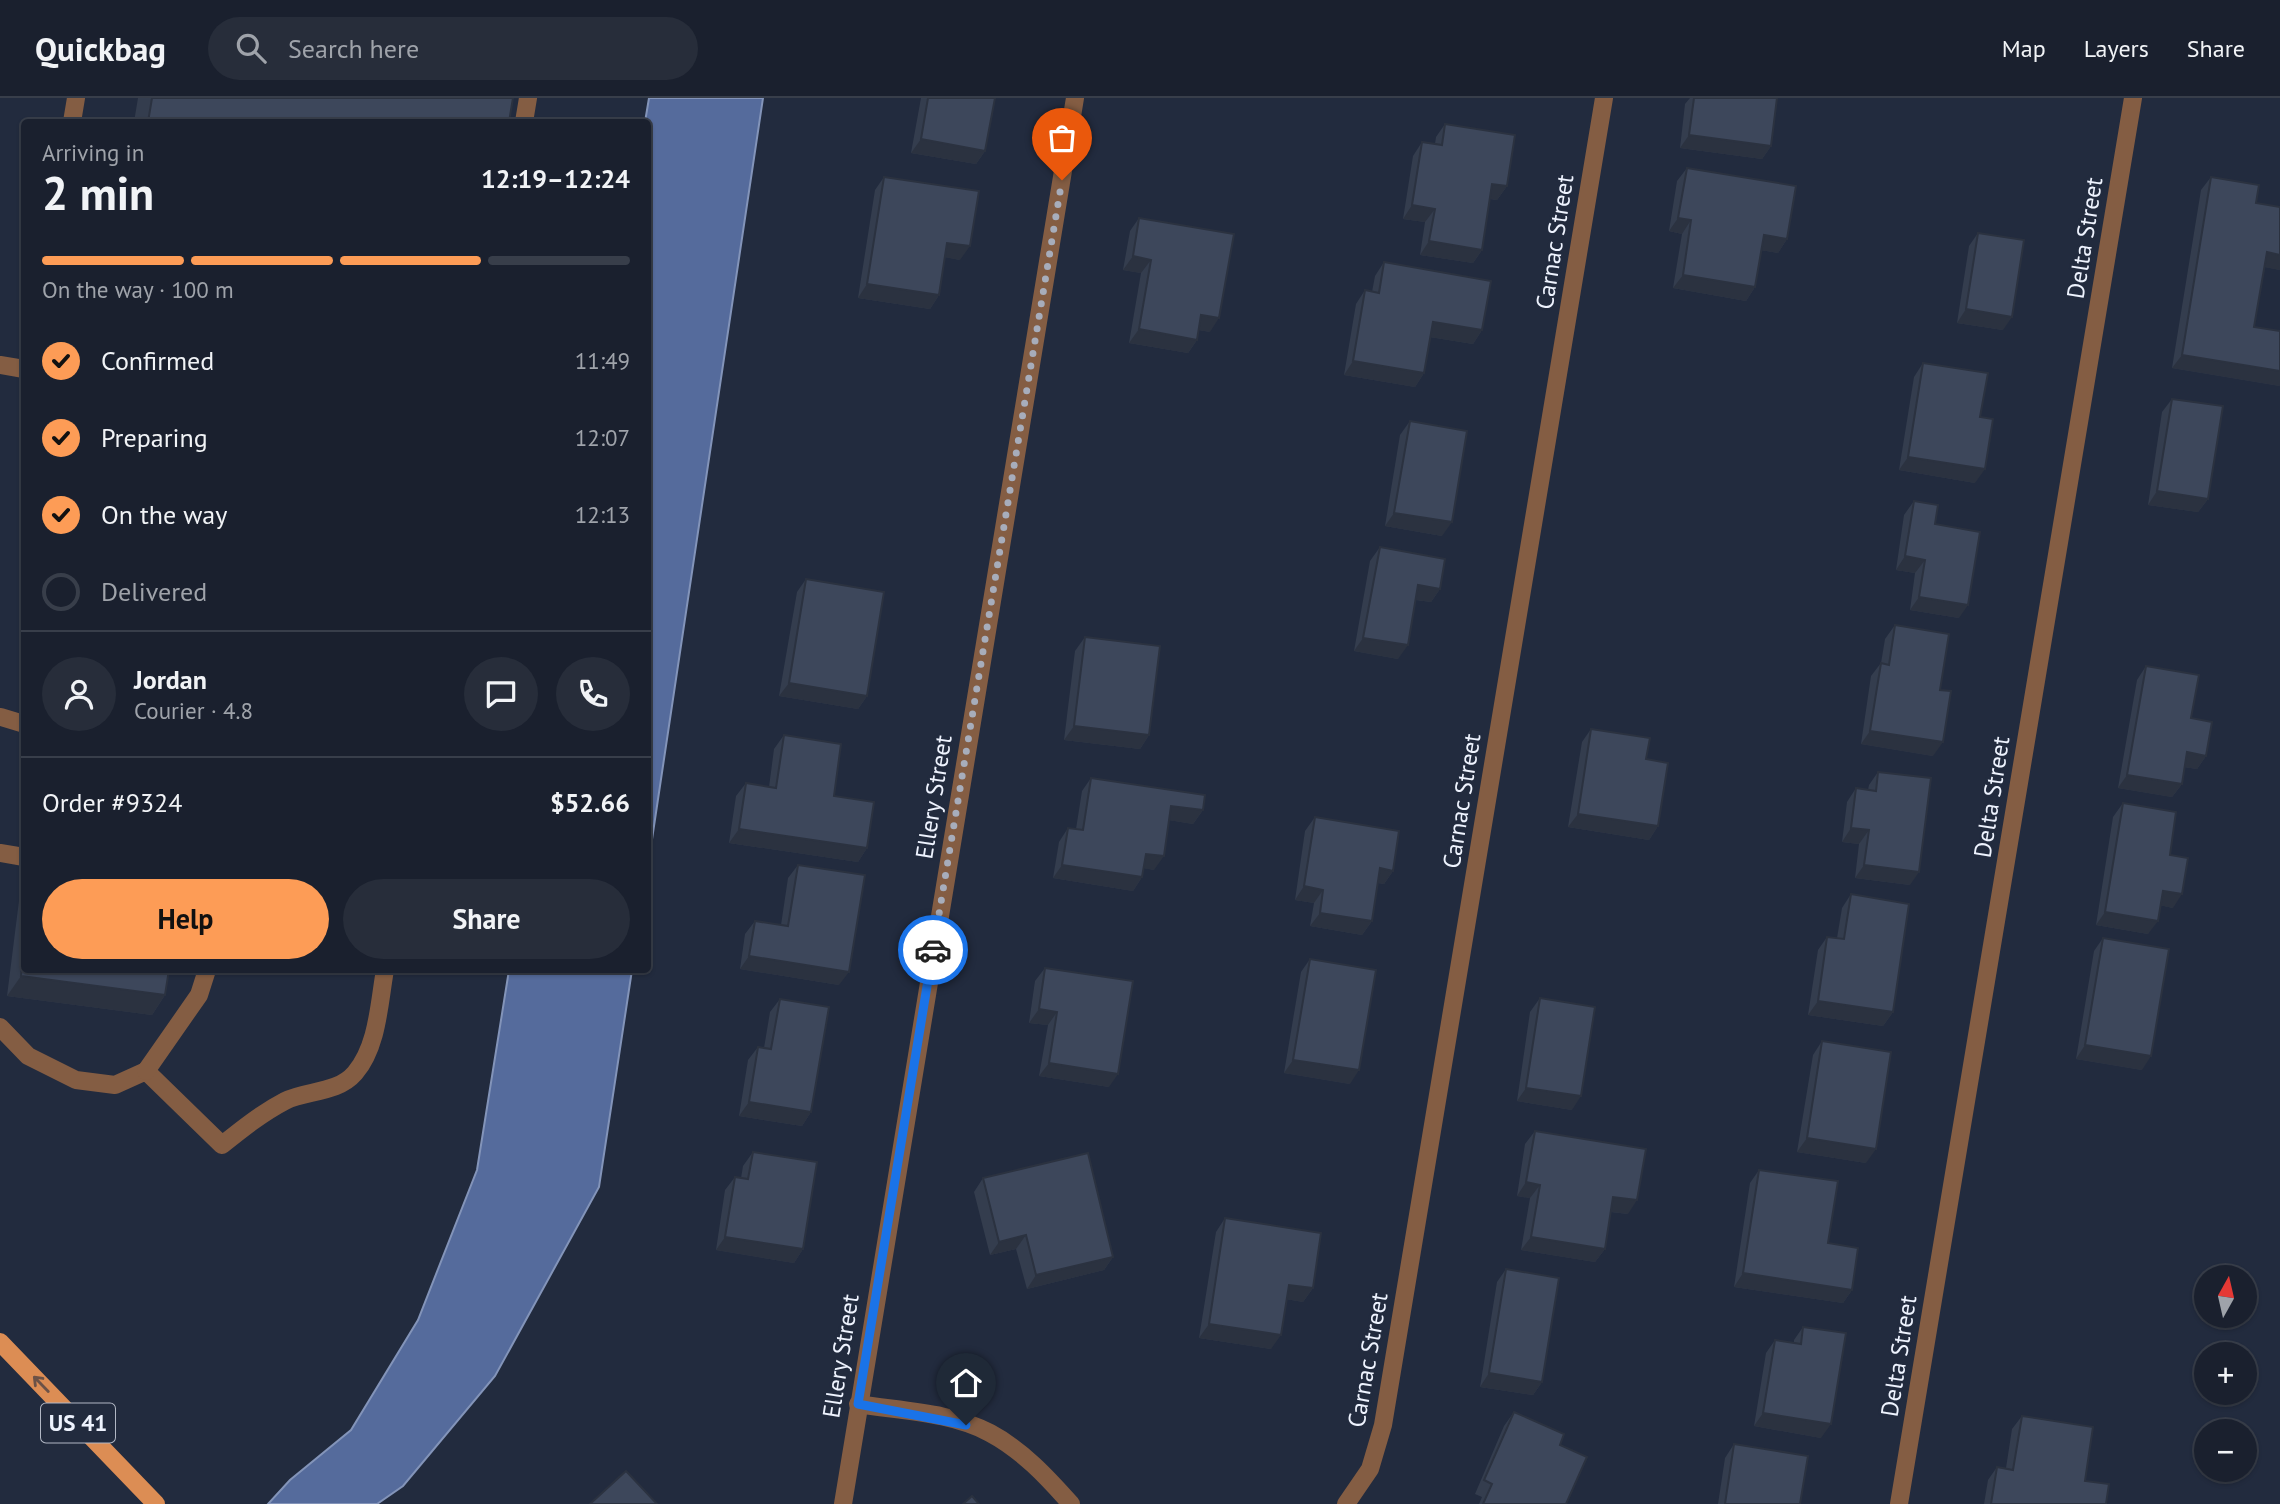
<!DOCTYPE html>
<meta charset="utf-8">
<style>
:root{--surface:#1a202e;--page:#272d3a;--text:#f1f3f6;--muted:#9fa3aa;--line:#383e4a;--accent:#fd9c56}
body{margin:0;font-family:"PT Sans",sans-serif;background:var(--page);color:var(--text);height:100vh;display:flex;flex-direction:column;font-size:26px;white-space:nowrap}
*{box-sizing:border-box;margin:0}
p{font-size:23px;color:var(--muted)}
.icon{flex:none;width:38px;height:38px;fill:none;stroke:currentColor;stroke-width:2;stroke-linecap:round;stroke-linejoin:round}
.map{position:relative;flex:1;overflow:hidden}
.drawer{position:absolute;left:21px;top:21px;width:630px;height:854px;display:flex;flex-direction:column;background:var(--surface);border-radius:7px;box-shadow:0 2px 5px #0004,0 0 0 2px var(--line)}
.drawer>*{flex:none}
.needle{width:46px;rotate:8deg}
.fabs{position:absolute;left:2194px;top:1167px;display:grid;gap:14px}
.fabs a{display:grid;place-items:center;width:63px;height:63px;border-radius:50%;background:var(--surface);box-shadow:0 2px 5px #0004,0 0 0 2px var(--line);font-size:35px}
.pin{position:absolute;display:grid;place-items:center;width:60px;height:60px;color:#fff;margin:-72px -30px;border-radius:50% 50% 50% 0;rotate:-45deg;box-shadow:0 0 7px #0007}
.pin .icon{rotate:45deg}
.courier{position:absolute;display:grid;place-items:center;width:70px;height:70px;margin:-35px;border:5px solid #1a73e8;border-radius:50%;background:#fff;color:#222;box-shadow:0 2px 9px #0007}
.summary em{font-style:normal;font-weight:800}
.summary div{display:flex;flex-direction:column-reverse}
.summary{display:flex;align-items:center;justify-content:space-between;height:119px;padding:0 21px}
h1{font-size:46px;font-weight:800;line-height:52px}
.bar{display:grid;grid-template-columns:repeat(4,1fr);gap:10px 7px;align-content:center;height:84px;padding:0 21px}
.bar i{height:9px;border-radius:5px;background:var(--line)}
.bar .selected{background:var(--accent)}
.bar p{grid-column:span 4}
.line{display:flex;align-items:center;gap:18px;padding:0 21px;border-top:2px solid var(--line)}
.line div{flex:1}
.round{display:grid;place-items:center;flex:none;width:74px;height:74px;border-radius:37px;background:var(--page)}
ol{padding:0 21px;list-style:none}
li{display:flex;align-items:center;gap:21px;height:77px}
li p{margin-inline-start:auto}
li .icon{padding:7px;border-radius:50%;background:var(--accent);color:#111;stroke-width:4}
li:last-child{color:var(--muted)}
li i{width:38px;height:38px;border:4px solid var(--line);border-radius:50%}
.cta{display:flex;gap:14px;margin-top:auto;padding:14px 21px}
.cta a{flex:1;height:80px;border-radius:42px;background:var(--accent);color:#111;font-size:28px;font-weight:800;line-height:80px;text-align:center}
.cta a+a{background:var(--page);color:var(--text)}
header{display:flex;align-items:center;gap:42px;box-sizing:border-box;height:98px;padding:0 35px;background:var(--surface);border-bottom:2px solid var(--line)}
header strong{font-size:33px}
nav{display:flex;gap:38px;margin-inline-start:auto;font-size:24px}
.search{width:490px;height:63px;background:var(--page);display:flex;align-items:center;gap:18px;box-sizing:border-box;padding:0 24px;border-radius:38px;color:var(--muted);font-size:26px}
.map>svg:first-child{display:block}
.water{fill:#556b9c;stroke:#8394b9;stroke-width:2}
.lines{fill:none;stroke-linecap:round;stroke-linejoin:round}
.service{stroke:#845d43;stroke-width:18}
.minor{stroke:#845d43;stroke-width:18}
.primary{stroke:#dc8d54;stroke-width:18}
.wall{fill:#343d4e}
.shaded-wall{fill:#2b3240}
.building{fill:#3d475b;stroke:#2b3240;stroke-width:2}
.oneway{stroke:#6c5247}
.done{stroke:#a7adbb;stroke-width:7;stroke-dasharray:0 12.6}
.route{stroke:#1a73e8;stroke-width:9}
.labels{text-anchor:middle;stroke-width:5;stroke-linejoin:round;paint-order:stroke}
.shield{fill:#222b3e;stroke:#b1b7c4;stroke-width:2}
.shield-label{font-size:23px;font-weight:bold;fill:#eef3fe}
.street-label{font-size:24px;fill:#eef3fe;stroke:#222b3e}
</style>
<header>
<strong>Quickbag</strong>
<div class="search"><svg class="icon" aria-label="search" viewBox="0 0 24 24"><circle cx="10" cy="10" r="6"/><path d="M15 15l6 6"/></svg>Search here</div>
<nav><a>Map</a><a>Layers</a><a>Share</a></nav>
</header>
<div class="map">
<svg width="2280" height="1406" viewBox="0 0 2280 1406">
<rect width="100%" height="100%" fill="#222b3e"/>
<!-- water -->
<g class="water">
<path d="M649,0H763L648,768L645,24Z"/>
<path d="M509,872H632L599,1089L495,1278L403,1388L377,1406H268L290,1382L351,1332L418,1222L477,1072Z"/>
</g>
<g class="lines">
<!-- service -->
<g class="service">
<path d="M72,24L76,0"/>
<path d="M524,24L528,0"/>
<path d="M0,267L24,271"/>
<path d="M1,619L24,626"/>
<path d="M0,755L24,759"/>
<path d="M0,929L28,958L76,982L115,987L146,973L222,1047C242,1031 262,1015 285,1003C306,992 337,996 355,975C378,948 379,905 385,872"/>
<path d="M146,973L199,897L207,872"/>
</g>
<!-- minor -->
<g class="minor">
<path d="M858,1306C900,1313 952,1314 990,1335C1022,1352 1047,1379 1071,1406"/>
<path d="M843,1406L1075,0"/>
<path d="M1346,1406L1370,1371L1383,1327L1604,0"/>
<path d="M1899,1406L2133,0"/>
</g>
<!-- primary -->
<path class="primary" d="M0,1244L156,1406"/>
</g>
<!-- wall -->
<g class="wall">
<path d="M138,0H513L509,24H134Z"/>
<path d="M921,0H995L985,53L976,66L911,55Z"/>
<path d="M1690,0H1694L1771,48L1762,61L1680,50L1685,6Z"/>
<path d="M1445,26L1507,88L1497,102L1490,101L1482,152L1473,165L1420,157L1425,124L1403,121L1413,58L1422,44L1435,46L1436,39Z"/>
<path d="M1687,70L1787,141L1778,155L1761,152L1755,189L1746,203L1673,190L1682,136L1669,133L1677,83Z"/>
<path d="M884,79L960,162L945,159L939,197L930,211L858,200L875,92Z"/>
<path d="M2211,79L2256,105L2280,172L2265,169L2254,229L2280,233V288L2172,270L2201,92Z"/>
<path d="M1139,120L1210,234L1199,232L1197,242L1188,255L1129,245L1141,175L1123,172L1130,133Z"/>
<path d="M1978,135L2003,232L1957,225L1969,148Z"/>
<path d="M1384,164L1482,232L1473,246L1430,239L1424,275L1415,289L1344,277L1356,206L1365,192L1372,194L1375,178Z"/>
<path d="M1923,265L1980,319L1975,385L1899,372L1914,279Z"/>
<path d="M2172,301L2208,401L2198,414L2148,407L2162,314Z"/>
<path d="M1410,323L1442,438L1385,428L1400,337Z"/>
<path d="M1914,403L1935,426L1959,520L1910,512L1915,475L1896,472L1904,417Z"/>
<path d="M1380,449L1440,491L1431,504L1416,502L1398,561L1354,553L1370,463Z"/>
<path d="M806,481L867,598L858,611L779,598L797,494Z"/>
<path d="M1895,527L1940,592L1933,658L1861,646L1871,578L1881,565L1885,541Z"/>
<path d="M1085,539L1149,637L1140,651L1064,642L1075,553Z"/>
<path d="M2146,568L2191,620L2206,658L2197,671L2184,669L2182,686L2172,699L2118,690L2137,582Z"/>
<path d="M1591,631L1646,661L1658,728L1649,742L1568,729L1582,644Z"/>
<path d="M784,637L834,698L867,750L858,764L729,745L736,698L746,685L769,689L774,651Z"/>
<path d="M1878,674L1910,787L1855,780L1859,746L1842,744L1847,704L1856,690L1868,692L1869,687Z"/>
<path d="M1091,680L1203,712L1193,726L1169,722L1154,772L1144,770L1142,779L1133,793L1053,780L1059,744L1068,730L1076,731L1082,693Z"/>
<path d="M2123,705L2170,757L2173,810L2160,807L2148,836L2096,827L2113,719Z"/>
<path d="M1315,719L1393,773L1384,786L1378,785L1372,823L1362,837L1310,828L1314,805L1295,802L1305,733Z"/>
<path d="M798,767L839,887L740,871L745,836L755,823L781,827L788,780Z"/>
<path d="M24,775V872L165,897L152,917L7,898L22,779Z"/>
<path d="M1851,796L1893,914L1883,928L1808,917L1818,852L1827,839L1837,840L1842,810Z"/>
<path d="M2103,840L2142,972L2076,961L2094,853Z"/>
<path d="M1310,861L1350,986L1284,975L1301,874Z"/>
<path d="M1045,870L1109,989L1039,978L1048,927L1029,925L1035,883Z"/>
<path d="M1540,900L1572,1012L1517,1003L1530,914Z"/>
<path d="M780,901L811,1014L802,1028L739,1018L748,962L758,949L764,950L770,914Z"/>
<path d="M1822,943L1866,1065L1797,1054L1813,957Z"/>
<path d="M1535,1033L1628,1116L1611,1114L1605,1151L1595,1164L1521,1152L1530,1100L1517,1098L1525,1046Z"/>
<path d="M753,1054L803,1151L794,1165L716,1152L725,1092L735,1079L741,1080L743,1068Z"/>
<path d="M1759,1072L1828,1145L1852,1192L1843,1205L1734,1189L1750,1085Z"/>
<path d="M983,1080L1113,1159L1104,1172L1027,1191L1016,1151L990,1157L974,1094Z"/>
<path d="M1225,1120L1313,1190L1303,1204L1286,1201L1271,1251L1199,1240L1216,1134Z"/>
<path d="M1506,1171L1542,1284L1533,1297L1480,1289L1497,1184Z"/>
<path d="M1803,1229L1821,1340L1754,1328L1766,1255L1775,1242L1794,1245V1242Z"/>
<path d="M1514,1314L1560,1347L1566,1406H1479L1482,1399L1475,1396L1504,1328Z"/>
<path d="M2022,1318L2085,1383L2106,1406H1984L1988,1382L1997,1369L2006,1370L2012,1331Z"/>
<path d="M1734,1346L1800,1406H1718L1725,1360Z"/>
</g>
<!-- shaded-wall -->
<g class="shaded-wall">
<path d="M1689,37L1771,48L1762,61L1680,50Z"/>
<path d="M921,41L985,53L976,66L911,55Z"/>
<path d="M1492,86L1507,88L1497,102L1483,100Z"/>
<path d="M1412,107L1435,111L1425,124L1403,121Z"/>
<path d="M1678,120L1691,122L1682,136L1669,133Z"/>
<path d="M1764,137L1787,141L1778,155L1754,151Z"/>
<path d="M1429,143L1482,152L1473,165L1420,157Z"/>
<path d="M947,145L970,148L960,162L938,158Z"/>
<path d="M2267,154L2280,157V172L2258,168Z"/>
<path d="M1133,158L1151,162L1141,175L1123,172Z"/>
<path d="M1683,177L1755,189L1746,203L1673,190Z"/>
<path d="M867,186L939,197L930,211L858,200Z"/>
<path d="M1966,211L2012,219L2003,232L1957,225Z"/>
<path d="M1201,217L1219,220L1210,234L1192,231Z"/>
<path d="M1433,224L1482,232L1473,246L1423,238Z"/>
<path d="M1139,231L1197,242L1188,255L1129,245Z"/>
<path d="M2182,257L2280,273V288L2172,270Z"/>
<path d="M1353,263L1424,275L1415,289L1344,277Z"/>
<path d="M1908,359L1985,371L1975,385L1899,372Z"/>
<path d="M2157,393L2208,401L2198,414L2148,407Z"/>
<path d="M1394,415L1452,424L1442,438L1385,428Z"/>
<path d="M1905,458L1925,462L1915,475L1896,472Z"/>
<path d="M1418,487L1440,491L1431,504L1409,501Z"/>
<path d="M1919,499L1968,507L1959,520L1910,512Z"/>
<path d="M1363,540L1408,547L1398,561L1354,553Z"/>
<path d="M789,585L867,598L858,611L779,598Z"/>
<path d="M1074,628L1149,637L1140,651L1064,642Z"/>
<path d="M1870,633L1943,644L1933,658L1861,646Z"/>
<path d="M2187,654L2206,658L2197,671L2177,668Z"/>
<path d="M2127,677L2182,686L2172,699L2118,690Z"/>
<path d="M1171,708L1203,712L1193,726L1162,721Z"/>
<path d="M1578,716L1658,728L1649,742L1568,729Z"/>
<path d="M1851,730L1869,732L1859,746L1842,744Z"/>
<path d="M739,731L867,750L858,764L729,745Z"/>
<path d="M1146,756L1164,758L1154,772L1136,769Z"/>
<path d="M1062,767L1142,779L1133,793L1053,780Z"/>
<path d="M1864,767L1919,774L1910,787L1855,780Z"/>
<path d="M1380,770L1393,773L1384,786L1371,784Z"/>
<path d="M1304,788L1323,792L1314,805L1295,802Z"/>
<path d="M2163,793L2182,796L2173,810L2153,806Z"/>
<path d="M2105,814L2158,823L2148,836L2096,827Z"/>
<path d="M1320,815L1372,823L1362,837L1310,828Z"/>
<path d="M749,858L849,874L839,887L740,871Z"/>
<path d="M21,878L165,897L152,917L7,898Z"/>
<path d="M1818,903L1893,914L1883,928L1808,917Z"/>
<path d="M1039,911L1057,914L1048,927L1029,925Z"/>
<path d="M2085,947L2151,958L2142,972L2076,961Z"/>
<path d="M1293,962L1359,972L1350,986L1284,975Z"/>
<path d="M1049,965L1118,976L1109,989L1039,978Z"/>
<path d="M1526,990L1581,998L1572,1012L1517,1003Z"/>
<path d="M749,1004L811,1014L802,1028L739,1018Z"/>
<path d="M1807,1040L1876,1051L1866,1065L1797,1054Z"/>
<path d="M1526,1084L1540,1087L1530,1100L1517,1098Z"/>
<path d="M1613,1099L1637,1102L1628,1116L1604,1113Z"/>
<path d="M1026,1137L1016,1151L990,1157L999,1144Z"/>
<path d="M725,1139L803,1151L794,1165L716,1152Z"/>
<path d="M1531,1139L1605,1151L1595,1164L1521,1152Z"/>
<path d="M1113,1159L1104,1172L1027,1191L1036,1177Z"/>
<path d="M1743,1175L1852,1192L1843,1205L1734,1189Z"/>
<path d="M1289,1187L1313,1190L1303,1204L1279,1200Z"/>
<path d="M1209,1226L1281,1237L1271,1251L1199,1240Z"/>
<path d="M1489,1275L1542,1284L1533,1297L1480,1289Z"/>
<path d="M1763,1315L1831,1326L1821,1340L1754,1328Z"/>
</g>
<!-- building -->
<g class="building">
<path d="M152,0H513L509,24H148Z"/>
<path d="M928,0H995L985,53L921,41Z"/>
<path d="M1694,0H1777L1771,48L1689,37Z"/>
<path d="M1445,26L1515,37L1507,88L1492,86L1482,152L1429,143L1435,111L1412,107L1422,44L1442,47Z"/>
<path d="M1687,70L1796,88L1787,141L1764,137L1755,189L1683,177L1691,122L1678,120Z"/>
<path d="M884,79L979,93L970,148L947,145L939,197L867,186Z"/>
<path d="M2211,79L2259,87L2256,105L2280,109V157L2267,154L2254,229L2280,233V273L2182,257Z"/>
<path d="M1139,120L1234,136L1219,220L1201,217L1197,242L1139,231L1151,162L1133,158Z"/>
<path d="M1978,135L2024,142L2012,219L1966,211Z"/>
<path d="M1384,164L1491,183L1482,232L1433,224L1424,275L1353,263L1365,192L1379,195Z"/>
<path d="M1923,265L1988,275L1980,319L1993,321L1985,371L1908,359Z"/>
<path d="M2172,301L2223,308L2208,401L2157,393Z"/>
<path d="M1410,323L1467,333L1452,424L1394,415Z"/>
<path d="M1914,403L1938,407L1935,426L1980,434L1968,507L1919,499L1925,462L1905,458Z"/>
<path d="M1380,449L1445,461L1440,491L1418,487L1408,547L1363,540Z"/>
<path d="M806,481L884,494L867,598L789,585Z"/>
<path d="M1895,527L1949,536L1940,592L1951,593L1943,644L1870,633L1881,565L1889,567Z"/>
<path d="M1085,539L1160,548L1149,637L1074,628Z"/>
<path d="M2146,568L2199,577L2191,620L2212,624L2206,658L2187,654L2182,686L2127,677Z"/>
<path d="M1591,631L1650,640L1646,661L1668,665L1658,728L1578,716Z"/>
<path d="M784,637L841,646L834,698L874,704L867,750L739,731L746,685L776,690Z"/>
<path d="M1878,674L1931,680L1919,774L1864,767L1869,732L1851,730L1856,690L1876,693Z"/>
<path d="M1091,680L1205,697L1203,712L1171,708L1164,758L1146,756L1142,779L1062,767L1068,730L1083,732Z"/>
<path d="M2123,705L2176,714L2170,757L2188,760L2182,796L2163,793L2158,823L2105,814Z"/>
<path d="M1315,719L1399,733L1393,773L1380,770L1372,823L1320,815L1323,792L1304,788Z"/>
<path d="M798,767L865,777L849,874L749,858L755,823L788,828Z"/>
<path d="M1851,796L1909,806L1893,914L1818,903L1827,839L1844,841Z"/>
<path d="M2103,840L2169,851L2151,958L2085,947Z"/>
<path d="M24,847V872H169L165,897L21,878Z"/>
<path d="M1310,861L1376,872L1359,972L1293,962Z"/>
<path d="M1045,870L1133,883L1118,976L1049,965L1057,914L1039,911Z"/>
<path d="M1540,900L1595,909L1581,998L1526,990Z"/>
<path d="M780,901L829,909L811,1014L749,1004L758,949L771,951Z"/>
<path d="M1822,943L1891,954L1876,1051L1807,1040Z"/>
<path d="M1535,1033L1646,1051L1637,1102L1613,1099L1605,1151L1531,1139L1540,1087L1526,1084Z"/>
<path d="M753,1054L817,1064L803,1151L725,1139L735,1079L748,1081Z"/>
<path d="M1088,1055L1113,1159L1036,1177L1026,1137L999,1144L983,1080Z"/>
<path d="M1759,1072L1838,1083L1828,1145L1858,1150L1852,1192L1743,1175Z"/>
<path d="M1225,1120L1321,1135L1313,1190L1289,1187L1281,1237L1209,1226Z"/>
<path d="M1506,1171L1559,1180L1542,1284L1489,1275Z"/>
<path d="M1803,1229L1846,1235L1831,1326L1763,1315L1775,1242L1801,1246Z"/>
<path d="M1514,1314L1564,1336L1560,1347L1587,1359L1566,1406H1483L1492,1386L1484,1382Z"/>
<path d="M2022,1318L2093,1329L2085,1383L2109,1386L2106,1406H1991L1997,1369L2013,1372Z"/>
<path d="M1734,1346L1808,1358L1800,1406H1725Z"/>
<path d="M626,1373L657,1406H590Z"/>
<path d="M972,1398L979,1406H963Z"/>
</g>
<!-- one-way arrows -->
<defs><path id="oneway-shaft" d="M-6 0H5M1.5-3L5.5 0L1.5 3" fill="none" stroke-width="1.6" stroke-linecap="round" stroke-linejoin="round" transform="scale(1.75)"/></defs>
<use class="oneway" href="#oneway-shaft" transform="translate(41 1286) rotate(-134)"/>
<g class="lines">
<!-- done -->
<path class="done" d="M933,852L1062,82"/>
<!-- route -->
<path class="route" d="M933,852L858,1306L966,1327"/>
</g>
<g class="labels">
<!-- shield labels -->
<rect class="shield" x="41" y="1305.5" width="74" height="39" rx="5"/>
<g class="shield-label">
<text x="78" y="1333">US 41</text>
</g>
<!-- street labels -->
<g class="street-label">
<text transform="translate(2085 140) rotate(-81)" y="8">Delta Street</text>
<text transform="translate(1555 144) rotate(-81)" y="8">Carnac Street</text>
<text transform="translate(934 699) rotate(-81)" y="8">Ellery Street</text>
<text transform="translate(1992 699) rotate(-81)" y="8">Delta Street</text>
<text transform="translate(1462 703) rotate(-81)" y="8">Carnac Street</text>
<text transform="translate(841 1258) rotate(-81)" y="8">Ellery Street</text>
<text transform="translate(1899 1258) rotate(-81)" y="8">Delta Street</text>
<text transform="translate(1368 1262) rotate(-80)" y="8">Carnac Street</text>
</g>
</g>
</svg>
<div class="fabs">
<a><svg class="needle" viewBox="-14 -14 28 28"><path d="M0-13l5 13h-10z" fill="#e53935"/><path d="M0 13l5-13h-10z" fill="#9fa3aa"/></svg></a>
<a>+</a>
<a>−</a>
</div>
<div class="pin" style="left:1062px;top:82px;background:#ea580c"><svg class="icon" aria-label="bag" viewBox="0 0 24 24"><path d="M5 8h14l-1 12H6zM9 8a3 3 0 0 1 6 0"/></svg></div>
<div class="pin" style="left:966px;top:1327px;background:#1f2937"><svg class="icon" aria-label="home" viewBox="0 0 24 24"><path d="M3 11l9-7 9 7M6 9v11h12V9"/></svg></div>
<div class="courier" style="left:933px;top:852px"><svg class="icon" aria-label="car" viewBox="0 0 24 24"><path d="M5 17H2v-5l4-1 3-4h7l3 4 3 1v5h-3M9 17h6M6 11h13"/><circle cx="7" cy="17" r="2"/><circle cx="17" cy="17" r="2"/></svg></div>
<section class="drawer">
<div class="summary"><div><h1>2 min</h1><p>Arriving in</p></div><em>12:19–12:24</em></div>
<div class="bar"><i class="selected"></i><i class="selected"></i><i class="selected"></i><i></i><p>On the way · 100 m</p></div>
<ol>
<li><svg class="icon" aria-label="check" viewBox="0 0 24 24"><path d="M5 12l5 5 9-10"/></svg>Confirmed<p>11:49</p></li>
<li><svg class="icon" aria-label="check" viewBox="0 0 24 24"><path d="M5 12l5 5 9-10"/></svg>Preparing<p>12:07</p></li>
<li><svg class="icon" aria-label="check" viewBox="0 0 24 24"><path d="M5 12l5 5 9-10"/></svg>On the way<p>12:13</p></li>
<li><i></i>Delivered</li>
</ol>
<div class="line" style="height:126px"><a class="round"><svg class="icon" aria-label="person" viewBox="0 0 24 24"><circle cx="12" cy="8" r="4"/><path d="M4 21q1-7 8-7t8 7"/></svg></a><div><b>Jordan</b><p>Courier · 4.8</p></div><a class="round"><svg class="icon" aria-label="chat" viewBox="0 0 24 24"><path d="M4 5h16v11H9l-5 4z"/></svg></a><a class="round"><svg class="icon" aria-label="phone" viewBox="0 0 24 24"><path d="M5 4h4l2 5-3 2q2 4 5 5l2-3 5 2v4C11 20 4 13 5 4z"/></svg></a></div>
<div class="line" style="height:91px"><div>Order #9324</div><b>$52.66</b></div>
<div class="cta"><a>Help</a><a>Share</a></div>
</section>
</div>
